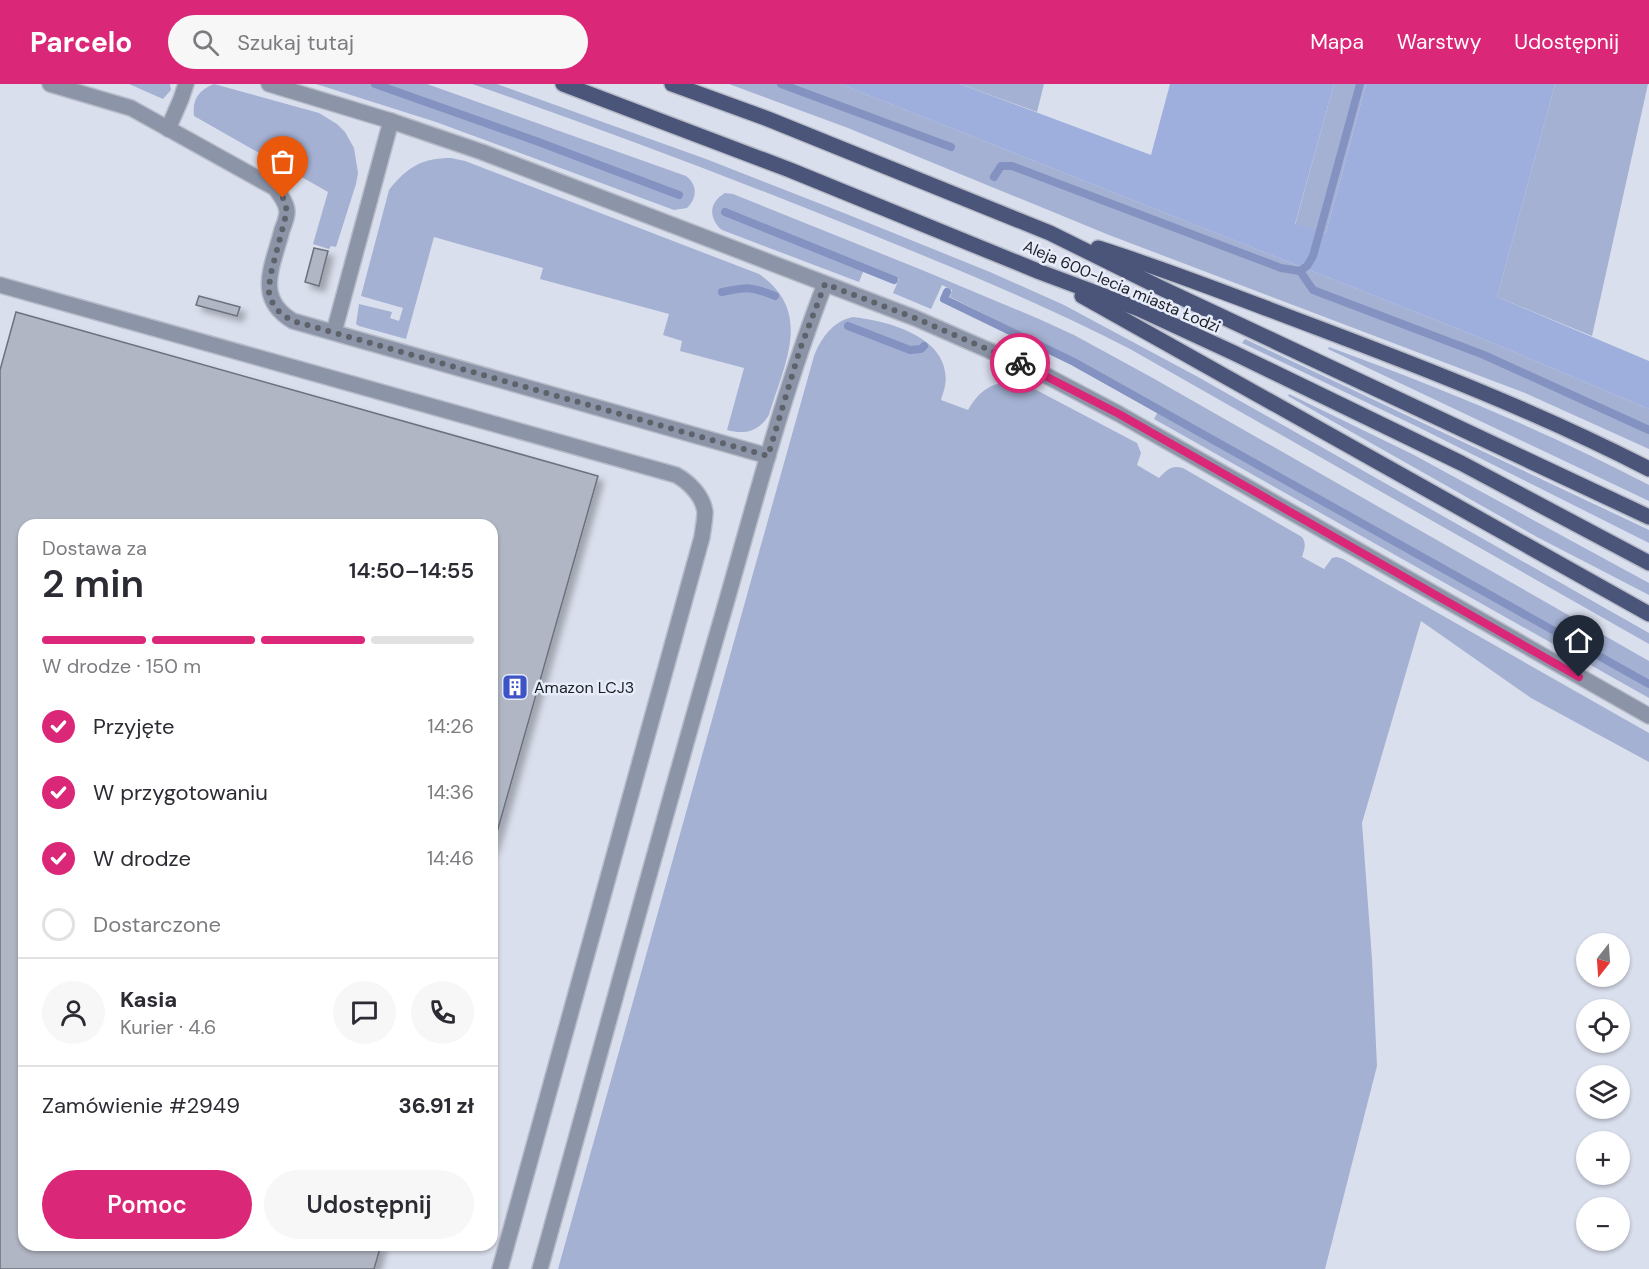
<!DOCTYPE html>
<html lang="pl">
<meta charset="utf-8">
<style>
:root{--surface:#fff;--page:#f7f7f7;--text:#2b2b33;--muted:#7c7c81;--line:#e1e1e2;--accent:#db2777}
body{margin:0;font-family:"DM Sans",sans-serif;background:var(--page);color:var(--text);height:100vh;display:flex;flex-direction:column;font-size:22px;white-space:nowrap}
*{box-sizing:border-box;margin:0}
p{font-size:20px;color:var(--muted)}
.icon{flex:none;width:33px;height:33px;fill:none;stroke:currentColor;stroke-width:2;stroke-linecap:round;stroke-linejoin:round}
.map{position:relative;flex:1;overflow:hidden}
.sheet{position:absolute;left:18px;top:435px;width:480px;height:732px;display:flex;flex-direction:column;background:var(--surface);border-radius:18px;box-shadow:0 2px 4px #0004}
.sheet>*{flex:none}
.needle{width:39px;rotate:197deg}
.fabs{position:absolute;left:1576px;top:849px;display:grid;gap:12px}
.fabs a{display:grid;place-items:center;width:54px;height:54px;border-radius:50%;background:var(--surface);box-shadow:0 2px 4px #0004;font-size:30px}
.pin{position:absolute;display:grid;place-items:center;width:51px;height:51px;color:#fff;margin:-62px -26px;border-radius:50% 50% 50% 0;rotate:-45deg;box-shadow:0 0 6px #0007}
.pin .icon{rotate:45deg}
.courier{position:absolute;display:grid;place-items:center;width:60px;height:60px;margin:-30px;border:4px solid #db2777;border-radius:50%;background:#fff;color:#222;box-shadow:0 2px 8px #0007}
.overview em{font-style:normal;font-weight:600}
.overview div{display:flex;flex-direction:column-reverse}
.overview{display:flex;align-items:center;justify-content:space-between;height:102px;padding:0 24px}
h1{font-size:39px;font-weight:600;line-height:45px}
.bar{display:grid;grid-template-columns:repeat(4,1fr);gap:9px 6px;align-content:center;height:72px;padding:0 24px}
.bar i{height:8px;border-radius:4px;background:var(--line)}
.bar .active{background:var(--accent)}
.bar p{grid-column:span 4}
.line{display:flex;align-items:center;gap:15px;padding:0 24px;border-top:2px solid var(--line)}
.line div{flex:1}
.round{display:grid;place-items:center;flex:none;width:63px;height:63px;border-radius:32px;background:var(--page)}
ol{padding:0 24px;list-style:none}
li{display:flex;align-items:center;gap:18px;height:66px}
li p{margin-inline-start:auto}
li .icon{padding:6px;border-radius:50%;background:var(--accent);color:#fff;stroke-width:4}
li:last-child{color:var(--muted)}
li i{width:33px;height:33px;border:3px solid var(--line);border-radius:50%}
.primary-button{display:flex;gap:12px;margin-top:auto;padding:12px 24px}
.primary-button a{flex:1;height:69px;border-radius:36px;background:var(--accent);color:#fff;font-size:24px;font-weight:600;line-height:69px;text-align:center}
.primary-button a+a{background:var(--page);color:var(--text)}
header{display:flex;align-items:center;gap:36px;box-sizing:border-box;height:84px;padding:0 30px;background:var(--accent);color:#fff}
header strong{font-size:28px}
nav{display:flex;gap:33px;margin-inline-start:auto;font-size:21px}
.search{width:420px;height:54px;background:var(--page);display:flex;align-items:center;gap:15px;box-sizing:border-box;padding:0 21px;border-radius:33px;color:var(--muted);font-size:22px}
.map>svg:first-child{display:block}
.green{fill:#a5b1d3}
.forest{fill:#9eaedd}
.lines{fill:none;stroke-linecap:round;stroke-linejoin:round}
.stream{stroke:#8392c0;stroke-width:8}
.building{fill:#b1b6c4;stroke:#6d717d;stroke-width:1.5;filter:url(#shadow)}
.minor-casing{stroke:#b8bcc9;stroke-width:18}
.major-casing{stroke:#b8bcc9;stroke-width:18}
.minor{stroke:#8c94a8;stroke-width:15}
.major{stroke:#4a5579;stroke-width:15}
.done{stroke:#5e626a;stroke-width:6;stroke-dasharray:0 10.8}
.route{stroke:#db2777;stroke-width:8}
.labels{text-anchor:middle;stroke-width:5;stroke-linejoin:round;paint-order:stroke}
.street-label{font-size:16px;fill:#1c1e23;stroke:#e7ecfa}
.poi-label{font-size:16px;fill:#1c1e23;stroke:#e7ecfa;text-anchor:start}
</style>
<header>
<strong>Parcelo</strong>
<div class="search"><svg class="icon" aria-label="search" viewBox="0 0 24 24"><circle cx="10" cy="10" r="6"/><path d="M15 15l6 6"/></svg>Szukaj tutaj</div>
<nav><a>Mapa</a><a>Warstwy</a><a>Udostępnij</a></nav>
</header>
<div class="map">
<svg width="1649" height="1185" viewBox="0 0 1649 1185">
<defs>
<filter id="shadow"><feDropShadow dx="5.5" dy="5.5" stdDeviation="3" flood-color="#0004"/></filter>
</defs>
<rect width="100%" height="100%" fill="#dadfed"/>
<!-- green -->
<g class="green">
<path d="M129,0H170L171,6L163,15Z"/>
<path d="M214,0L319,29L337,40L345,48L354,64L358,89L356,100L336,163L331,162L329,165L313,160L328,108L194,32C192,15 199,6 214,0Z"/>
<path d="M316,0H427L686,92C698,101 697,114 687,124L674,126L436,38Z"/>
<path d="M472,0H497L706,75L849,131L990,188L1064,221L1198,293L1649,549V560L1130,265C1045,221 957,185 868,149C737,96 605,46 472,0Z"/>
<path d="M729,0H840L1476,252L1649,325V365L1525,309L1109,151L848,44Z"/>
<path d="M960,0H1044L1037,28Z"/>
<path d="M1334,0H1366L1326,149L1295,141Z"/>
<path d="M1555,0H1648L1592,252L1497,213Z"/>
<path d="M451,74L465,77L759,190C814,228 784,280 769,331C759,347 746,351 727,346L744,284L680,267L682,257L663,251L669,230L540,195L543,184L434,153L406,255L359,242L356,240L359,220L392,228L390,234L399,237L403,224L361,212L389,106C407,83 422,74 451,74Z"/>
<path d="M725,109L733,110L922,186L1039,235L1074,251L1151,293L1649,577V614L1154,335L1160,324L1026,251L950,213L952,206L942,201L931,225L893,209L899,195L866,181L859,198L722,146C708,134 709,118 725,109Z"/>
<path d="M853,233C889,237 953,254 945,302C944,307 942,312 941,316L968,326C982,303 995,296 1023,299L1137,359L1141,369L1137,381L1159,394C1167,386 1171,381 1183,384L1302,453C1307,460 1304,466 1302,473L1324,485L1332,474L1337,473L1343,475L1649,649V678L1531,614L1421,537L1362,739L1372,875L1377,982L1325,1185H558L814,272C821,254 833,237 853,233Z"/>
<path d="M1245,255L1649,446V459L1418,343L1242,259Z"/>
<path d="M1329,263C1438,303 1546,347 1649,401V417L1328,265Z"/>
<path d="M1289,310L1414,371L1649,499V511L1537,453L1288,312Z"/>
</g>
<!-- forest -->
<path class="forest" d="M840,0H960L1151,71L1170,0H1334L1295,140L1326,149L1366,0H1555L1497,213L1649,277V325L1476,252Z"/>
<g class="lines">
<!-- stream -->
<g class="stream">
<path d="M375,0L536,57L679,111"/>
<path d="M781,0L951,63"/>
<path d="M994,93L1001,82H1012L1281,184L1300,187L1307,182L1313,172L1360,0"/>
<path d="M725,128L894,196"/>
<path d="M1300,187L1313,206L1484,271L1649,346"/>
<path d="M722,208C747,203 751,202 775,212"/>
<path d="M947,208L944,215L1074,278L1649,600"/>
<path d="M848,242L910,266L921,265L924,262"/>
</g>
</g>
<!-- building -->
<g class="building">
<path d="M314,164L328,167L319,202L305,198Z"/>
<path d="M199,212L240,223L237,232L196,221Z"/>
<path d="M16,228L598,392L492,766V441H24V1161H381L374,1185H0V286Z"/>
</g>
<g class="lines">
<defs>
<g id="minor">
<path d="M50,0L131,24L275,104C280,111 287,119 287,128C287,134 284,141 282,146C273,182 254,214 293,237L768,372"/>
<path d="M269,0L391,37L482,68L915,234L1045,291L1119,330L1649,632"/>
<path d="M168,45L181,15L186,0"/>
<path d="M0,201L676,391C689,398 703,412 705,428C705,436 703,445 702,453L500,1185"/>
<path d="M334,248L391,37"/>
<path d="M540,1185C600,970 658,754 720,540C753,426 782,311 825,200"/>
</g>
<g id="major">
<path d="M563,0L790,86L1040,188L1139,225L1234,269L1461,379L1649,479"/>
<path d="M672,0L768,35L1050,149L1161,204L1649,433"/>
<path d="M1098,164C1171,187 1241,215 1313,242C1427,285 1540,329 1649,385"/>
<path d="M1082,212L1649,530"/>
</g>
</defs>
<!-- minor casing -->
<use href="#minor" class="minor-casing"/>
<!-- major casing -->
<use href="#major" class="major-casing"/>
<!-- minor -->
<use href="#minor" class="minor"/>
<!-- major -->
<use href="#major" class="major"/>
</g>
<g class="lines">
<!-- done -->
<path class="done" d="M283,114L287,127L270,193L269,209L273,220L281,230L293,237L768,372L800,265L825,200L915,234L1020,279"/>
<!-- route -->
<path class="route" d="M1020,279L1119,330L1579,593"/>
</g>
<!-- icons -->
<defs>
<symbol id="building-square" viewBox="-11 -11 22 22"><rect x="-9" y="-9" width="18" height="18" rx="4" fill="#3d54c6" stroke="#e7ecfa"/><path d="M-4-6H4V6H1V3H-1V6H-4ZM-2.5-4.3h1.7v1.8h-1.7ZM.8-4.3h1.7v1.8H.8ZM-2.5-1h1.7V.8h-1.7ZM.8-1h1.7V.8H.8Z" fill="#fff"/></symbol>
</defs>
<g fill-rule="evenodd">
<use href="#building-square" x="500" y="588" width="30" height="30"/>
</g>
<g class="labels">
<!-- street labels -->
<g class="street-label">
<text transform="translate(1122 202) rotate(23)" y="6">Aleja 600-lecia miasta Łodzi</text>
</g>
<!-- poi labels -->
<g class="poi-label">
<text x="534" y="609">Amazon LCJ3</text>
</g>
</g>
</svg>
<div class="fabs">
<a><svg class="needle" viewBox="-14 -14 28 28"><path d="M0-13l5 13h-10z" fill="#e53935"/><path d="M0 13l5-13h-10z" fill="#7c7c81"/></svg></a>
<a><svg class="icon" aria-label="locate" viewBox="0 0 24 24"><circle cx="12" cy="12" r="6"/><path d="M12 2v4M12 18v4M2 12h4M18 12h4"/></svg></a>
<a><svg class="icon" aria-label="layers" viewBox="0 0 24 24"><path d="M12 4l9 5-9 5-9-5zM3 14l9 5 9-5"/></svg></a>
<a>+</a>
<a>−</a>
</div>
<div class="pin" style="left:283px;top:114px;background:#ea580c"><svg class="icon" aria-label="bag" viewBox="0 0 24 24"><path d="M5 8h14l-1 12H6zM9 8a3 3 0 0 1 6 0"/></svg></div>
<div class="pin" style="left:1579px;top:593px;background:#1f2937"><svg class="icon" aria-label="home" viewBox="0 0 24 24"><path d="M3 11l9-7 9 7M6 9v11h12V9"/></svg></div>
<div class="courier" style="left:1020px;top:279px"><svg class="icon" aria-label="bike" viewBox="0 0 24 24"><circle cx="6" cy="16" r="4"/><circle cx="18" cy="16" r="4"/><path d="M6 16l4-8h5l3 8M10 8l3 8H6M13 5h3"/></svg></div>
<section class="sheet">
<div class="overview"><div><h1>2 min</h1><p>Dostawa za</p></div><em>14:50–14:55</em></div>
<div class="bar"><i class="active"></i><i class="active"></i><i class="active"></i><i></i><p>W drodze · 150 m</p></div>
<ol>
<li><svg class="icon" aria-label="check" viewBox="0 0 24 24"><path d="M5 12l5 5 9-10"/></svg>Przyjęte<p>14:26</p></li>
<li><svg class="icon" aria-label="check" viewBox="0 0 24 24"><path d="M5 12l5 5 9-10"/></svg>W przygotowaniu<p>14:36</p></li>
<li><svg class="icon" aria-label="check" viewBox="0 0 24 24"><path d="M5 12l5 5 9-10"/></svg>W drodze<p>14:46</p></li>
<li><i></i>Dostarczone</li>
</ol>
<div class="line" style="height:108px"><a class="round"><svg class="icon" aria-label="person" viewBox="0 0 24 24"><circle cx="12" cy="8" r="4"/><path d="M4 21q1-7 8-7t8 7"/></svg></a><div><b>Kasia</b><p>Kurier · 4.6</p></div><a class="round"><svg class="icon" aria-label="chat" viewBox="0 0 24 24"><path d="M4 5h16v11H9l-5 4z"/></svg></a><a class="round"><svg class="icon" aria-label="phone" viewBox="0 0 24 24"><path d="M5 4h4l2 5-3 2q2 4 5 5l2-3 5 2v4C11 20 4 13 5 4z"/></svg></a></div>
<div class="line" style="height:78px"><div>Zamówienie #2949</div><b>36.91 zł</b></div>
<div class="primary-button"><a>Pomoc</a><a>Udostępnij</a></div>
</section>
</div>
